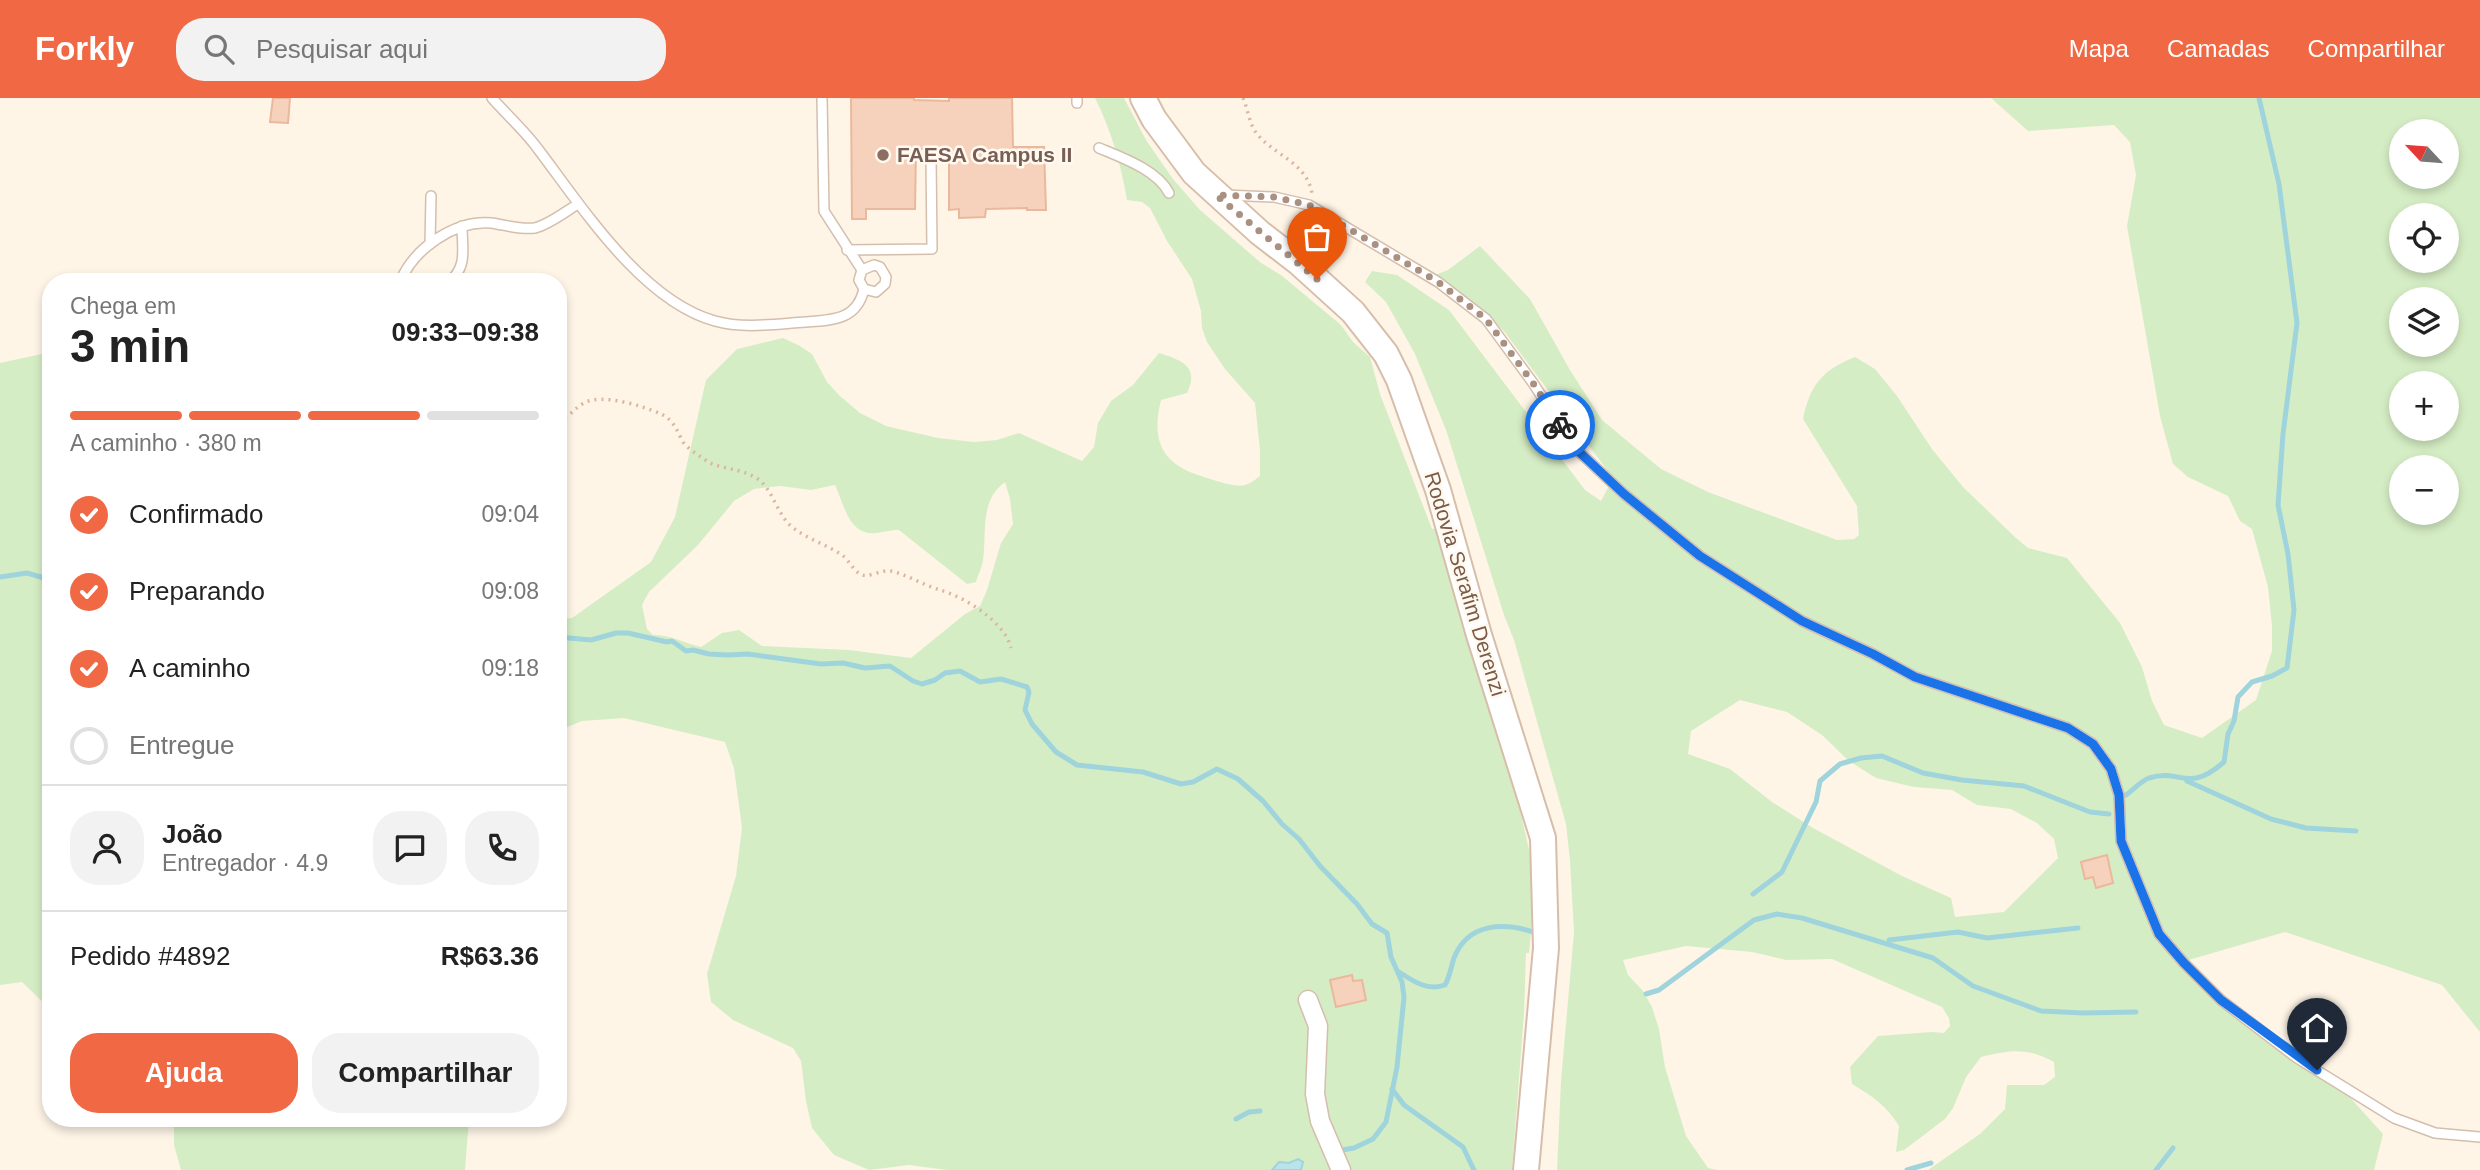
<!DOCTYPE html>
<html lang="pt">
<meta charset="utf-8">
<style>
:root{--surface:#fff;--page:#f2f2f2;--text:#222;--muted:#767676;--line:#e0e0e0;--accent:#f06844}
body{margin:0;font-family:Helvetica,sans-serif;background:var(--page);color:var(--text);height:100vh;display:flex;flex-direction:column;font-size:26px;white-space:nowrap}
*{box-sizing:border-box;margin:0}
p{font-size:23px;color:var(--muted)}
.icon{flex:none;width:38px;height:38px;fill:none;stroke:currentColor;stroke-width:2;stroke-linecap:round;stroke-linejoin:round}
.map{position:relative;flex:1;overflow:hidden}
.panel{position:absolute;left:42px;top:175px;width:525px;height:854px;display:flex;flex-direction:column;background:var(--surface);border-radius:28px;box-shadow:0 4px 10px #0003}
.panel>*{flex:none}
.needle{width:46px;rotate:296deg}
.tools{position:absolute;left:2389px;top:21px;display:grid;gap:14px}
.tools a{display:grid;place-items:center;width:70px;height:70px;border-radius:50%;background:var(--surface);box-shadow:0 4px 10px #0003;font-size:35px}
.pin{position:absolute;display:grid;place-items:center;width:60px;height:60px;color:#fff;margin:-72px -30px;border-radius:50% 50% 50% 0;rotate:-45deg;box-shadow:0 0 7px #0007}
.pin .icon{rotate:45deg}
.courier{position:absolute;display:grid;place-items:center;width:70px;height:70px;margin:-35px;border:5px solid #1a73e8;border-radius:50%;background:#fff;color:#222;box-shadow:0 2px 9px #0007}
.headline em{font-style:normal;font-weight:600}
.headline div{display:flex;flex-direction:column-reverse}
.headline{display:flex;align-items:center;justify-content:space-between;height:119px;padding:0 28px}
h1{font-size:46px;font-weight:600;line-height:52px}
.bar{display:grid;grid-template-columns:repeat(4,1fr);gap:10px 7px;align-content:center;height:84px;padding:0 28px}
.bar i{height:9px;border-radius:5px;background:var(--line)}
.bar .on{background:var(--accent)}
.bar p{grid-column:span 4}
.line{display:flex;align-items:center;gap:18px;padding:0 28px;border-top:2px solid var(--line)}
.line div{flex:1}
.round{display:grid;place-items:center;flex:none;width:74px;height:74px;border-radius:28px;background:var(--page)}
ol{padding:0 28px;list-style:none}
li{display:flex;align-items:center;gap:21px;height:77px}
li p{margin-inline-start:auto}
li .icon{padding:7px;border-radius:50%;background:var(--accent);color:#fff;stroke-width:4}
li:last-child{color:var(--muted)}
li i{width:38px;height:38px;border:4px solid var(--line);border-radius:50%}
.button{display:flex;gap:14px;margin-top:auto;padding:14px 28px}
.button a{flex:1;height:80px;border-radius:28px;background:var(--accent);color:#fff;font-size:28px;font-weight:600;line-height:80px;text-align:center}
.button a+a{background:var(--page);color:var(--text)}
header{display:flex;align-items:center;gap:42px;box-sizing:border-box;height:98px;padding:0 35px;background:var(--accent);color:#fff}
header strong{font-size:33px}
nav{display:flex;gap:38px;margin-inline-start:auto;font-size:24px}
.search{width:490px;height:63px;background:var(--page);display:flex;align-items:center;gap:18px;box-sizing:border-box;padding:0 24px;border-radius:28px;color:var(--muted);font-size:26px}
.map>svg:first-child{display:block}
.green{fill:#d5edc4;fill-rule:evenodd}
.water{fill:#bae4ea;stroke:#9fd4dc;stroke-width:2}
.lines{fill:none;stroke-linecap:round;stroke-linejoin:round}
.stream{stroke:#9fd4dc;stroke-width:5}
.building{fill:#f6d2bd;stroke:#eab89c;stroke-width:2}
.service-casing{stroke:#d4beae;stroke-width:12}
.minor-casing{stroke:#d4beae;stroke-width:21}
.secondary-casing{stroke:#d7beab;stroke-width:28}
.path{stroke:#dbb59f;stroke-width:3.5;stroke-dasharray:2 5;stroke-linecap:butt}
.service{stroke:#fff;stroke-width:9}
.minor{stroke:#fff;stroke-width:18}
.secondary{stroke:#fff;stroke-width:24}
.done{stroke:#a99080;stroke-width:7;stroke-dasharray:0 12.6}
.route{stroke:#1a73e8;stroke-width:9}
.education-dot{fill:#8d6e63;stroke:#fff9ef;stroke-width:2.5}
.labels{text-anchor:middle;stroke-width:5;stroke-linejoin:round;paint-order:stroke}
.education-label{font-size:21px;font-weight:bold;fill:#785e54;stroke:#fff9ef;text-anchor:start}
.street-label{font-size:21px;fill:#7b5a49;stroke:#fff9ef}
</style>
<header>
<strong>Forkly</strong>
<div class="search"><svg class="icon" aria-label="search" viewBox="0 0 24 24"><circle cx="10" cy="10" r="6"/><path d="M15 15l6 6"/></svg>Pesquisar aqui</div>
<nav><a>Mapa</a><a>Camadas</a><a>Compartilhar</a></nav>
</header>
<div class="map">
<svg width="2480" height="1072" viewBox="0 0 2480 1072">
<rect width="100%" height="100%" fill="#fef5e7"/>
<!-- green -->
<g class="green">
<path d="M1095,0H1124L1146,42L1173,81L1200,112L1261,165L1281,177L1341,227L1353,244L1370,259L1380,296L1432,431L1438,430L1514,685L1536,783L1529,855H1526L1524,915L1512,1072H947L909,1067L869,1072L834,1057L812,1030L806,1003L801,963L793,950L733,922L711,904L707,876L736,778L742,730L734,670L725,644L624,620L582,623L558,633V521L572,520L651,464L675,419L706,282L737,251L783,240L800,248L812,256L827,284L840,298L860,315L886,328L938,340L974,344L997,342L1019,335L1082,363L1094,349L1098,325L1111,303L1133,287L1159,255C1181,262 1200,268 1187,295L1161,302C1150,346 1164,368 1207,380C1217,383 1236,390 1245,387C1250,386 1256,381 1260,378V352L1255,305L1225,271L1207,244L1202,230L1201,213L1192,181L1167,143L1150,110L1142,104L1127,102C1121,66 1111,32 1095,0ZM1005,384L1010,401L1013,426L1001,445L987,492L980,508L965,516L911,560L849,552L762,548L739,532L722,535L701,549C684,545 671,537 653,537L647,531L642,507L649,494L698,447L734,403L754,391L780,388L811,392L835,387C844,405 848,438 876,435C885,434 890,432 899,432L967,486L976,484C978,477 982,469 983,462C987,435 979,403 1005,384Z"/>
<path d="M1991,0H2480V934L2442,887L2285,834L2185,863L2216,898L2318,964L2383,1036L2374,1072H1928L1980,1036L2005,1011L2007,987H2044L2055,979L2054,964C2027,949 2009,952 1981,959L1966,979L1953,1010L1945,1021L1904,1052L1896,1054L1899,1028C1887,1008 1872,998 1852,986L1850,969L1878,938L1932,934L1944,935L1950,928L1949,920L1942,909L1832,861L1786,862L1752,854L1686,848L1623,862L1628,877L1643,893L1652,909L1659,931L1665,969L1686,1038L1708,1070L1718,1072H1557L1561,983L1574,834L1570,763L1566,726L1514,542L1504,517L1446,332L1415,256L1386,204L1365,184L1372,173L1397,177L1449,212L1585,392L1601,403L1613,380L1504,233L1435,177L1448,172L1480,148L1530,201L1570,272L1602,322L1661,371L1708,394L1837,442L1854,441L1859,437L1857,408L1803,321C1810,287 1822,272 1855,259L1875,271L1897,298L1932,351L1963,389L2016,440L2028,450L2067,460L2120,525L2142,569L2152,603L2164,627L2202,640L2256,602L2272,553V528L2268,489L2252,431L2240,423L2228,398L2188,379L2173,366L2160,318L2127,128L2136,77L2130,44L2114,27L2028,33ZM2401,33H2446V79H2401ZM2401,117H2446V163H2401ZM2401,201H2446V247H2401ZM2401,285H2446V331H2401ZM2401,369H2446V415H2401ZM1740,602L1787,614L1822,637L1849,663L1876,680L1914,689L1952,692L1977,707L2011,711L2037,725L2054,741L2058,760L2004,814L1955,819L1951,800L1902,778L1813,730L1772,704L1730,671L1688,656L1691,633Z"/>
<path d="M51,254V912L22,884L0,887V265Z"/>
<path d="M174,1020H469L465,1072H181L174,1047Z"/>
</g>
<!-- water -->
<path class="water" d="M1298,1061L1303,1064L1301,1072H1272L1279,1064L1289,1065Z"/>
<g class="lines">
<!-- stream -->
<g class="stream">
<path d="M0,479L27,475L51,482"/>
<path d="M558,539L591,542L616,535H628L667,544L672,543L686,553L693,552L709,556L727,557L748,556L821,566L843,565L865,570L890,568L913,583L922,586L935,582L945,575L960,573L980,584L1001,581L1027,589L1029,594L1025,612L1032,626L1056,654L1077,667L1143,674L1181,686L1193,684L1217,671L1238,681L1263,703L1282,726L1299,741L1320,768L1357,806L1372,826L1387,835L1391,859L1402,884L1404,899L1397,969L1386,1024L1373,1041L1354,1050L1336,1053"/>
<path d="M2187,683L2271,721L2306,730L2356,733"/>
<path d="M2126,697C2133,692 2141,683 2149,680C2182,670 2187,696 2224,664L2228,636L2234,623L2238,599L2252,584L2272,578L2287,570L2294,512L2288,456L2278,407L2283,336L2297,225L2279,86L2259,0"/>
<path d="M1753,796L1782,774L1816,704L1820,683L1840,666L1861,660L1882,658L1923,675L1962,682L2024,688L2090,714L2109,716"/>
<path d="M1889,842L1958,834L1987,840L2078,830"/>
<path d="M1399,874C1414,884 1428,893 1445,887C1450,878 1451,869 1454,860C1468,824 1505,824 1536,835"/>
<path d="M1646,896L1659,892L1754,822L1777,816L1802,820L1933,860L1973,888L2041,913L2083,915L2136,914"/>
<path d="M1392,991L1404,1007L1463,1049L1474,1072"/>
<path d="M1236,1021L1249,1014L1260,1013"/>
<path d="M1907,1072L1931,1065"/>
<path d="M2156,1072L2173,1050"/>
</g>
</g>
<!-- building -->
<g class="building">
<path d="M273,0H290L288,25L270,24Z"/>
<path d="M851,0H914V2L949,3V0H1012L1013,49H1044L1046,112H1027V110L986,111L985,119L959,120V111L949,112V51H916L915,111H866V121H852Z"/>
<path d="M2107,757L2113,785L2096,790L2093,779L2085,781L2081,764Z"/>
<path d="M1352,877L1353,883L1362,882L1366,902L1336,909L1330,882Z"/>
</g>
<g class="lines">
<defs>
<g id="service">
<path d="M492,0C507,17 525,33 538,51C582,109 642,203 715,223C743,231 776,226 805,224C833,222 857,222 864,191L859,182L862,172L874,167L880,169L886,179L885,186L876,194L864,191"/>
<path d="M822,0L824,113L862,172"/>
<path d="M1077,0V5"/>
<path d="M1099,50C1123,60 1157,72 1169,95"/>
<path d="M1225,97L1274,99L1309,107L1438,184L1486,221L1533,285L1575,350L1624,396L1700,458L1802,523L1873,556L1915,579L2068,630L2093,646L2111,671L2119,697L2121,743L2159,836L2184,865L2221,902L2297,960L2394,1020L2435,1035L2480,1039"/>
<path d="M430,146L431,98"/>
<path d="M847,152L932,151L931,58"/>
<path d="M400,184C414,150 455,122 491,125C505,127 521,132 535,130C550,126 565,114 578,106"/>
<path d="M449,184C468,169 462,150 462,128"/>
</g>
<path id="minor" d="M1308,902L1318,928L1315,996L1320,1023L1341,1072"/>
<path id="secondary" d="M1143,0L1154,21L1194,75L1260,135L1299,165L1353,214L1386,256L1399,282L1438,392L1479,537L1543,740L1546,850L1526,1072"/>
</defs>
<!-- service casing -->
<use href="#service" class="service-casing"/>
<!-- minor casing -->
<use href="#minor" class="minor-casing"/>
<!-- secondary casing -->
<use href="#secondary" class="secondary-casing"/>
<!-- path -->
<g class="path">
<path d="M1243,0C1248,11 1249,26 1257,36C1274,57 1306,64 1312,95"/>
<path d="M558,321C570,320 574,310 584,305C602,295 643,308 661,316C674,322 677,333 683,344C688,351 697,356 704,361C718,372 740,369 758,381C773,392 777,416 791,428C806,441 826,446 842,457C849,462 853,472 860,476C868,481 881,471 891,473C908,477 923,487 940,492C965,499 1005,524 1011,550"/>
</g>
<!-- service -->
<use href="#service" class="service"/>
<!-- minor -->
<use href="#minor" class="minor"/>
<!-- secondary -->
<use href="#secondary" class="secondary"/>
</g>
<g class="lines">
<!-- done -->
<path class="done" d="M1317,181L1216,97L1274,99L1309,107L1438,184L1486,221L1533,285L1560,327"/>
<!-- route -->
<path class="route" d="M1560,327L1575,350L1624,396L1700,458L1802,523L1873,556L1915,579L2068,630L2093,646L2111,671L2119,697L2121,743L2159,836L2184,865L2221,902L2317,972"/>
</g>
<!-- markers -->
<circle class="education-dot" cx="883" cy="57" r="7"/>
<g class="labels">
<!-- education labels -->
<g class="education-label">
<text x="897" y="64">FAESA Campus II</text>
</g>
<!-- street labels -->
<g class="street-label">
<text transform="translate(1465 486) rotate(73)" y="7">Rodovia Serafim Derenzi</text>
</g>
</g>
</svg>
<div class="tools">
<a><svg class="needle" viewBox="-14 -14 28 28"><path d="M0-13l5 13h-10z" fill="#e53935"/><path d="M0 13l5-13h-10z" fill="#767676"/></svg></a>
<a><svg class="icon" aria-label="locate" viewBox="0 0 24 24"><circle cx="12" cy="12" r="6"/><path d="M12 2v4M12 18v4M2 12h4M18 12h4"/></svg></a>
<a><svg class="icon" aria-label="layers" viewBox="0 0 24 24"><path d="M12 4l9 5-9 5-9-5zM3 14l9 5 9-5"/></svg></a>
<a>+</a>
<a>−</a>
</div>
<div class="pin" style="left:1317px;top:181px;background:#ea580c"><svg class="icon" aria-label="bag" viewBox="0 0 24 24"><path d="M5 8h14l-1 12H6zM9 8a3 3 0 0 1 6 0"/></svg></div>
<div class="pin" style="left:2317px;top:972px;background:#1f2937"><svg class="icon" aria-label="home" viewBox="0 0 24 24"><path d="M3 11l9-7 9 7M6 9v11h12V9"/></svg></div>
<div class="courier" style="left:1560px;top:327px"><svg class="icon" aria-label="bike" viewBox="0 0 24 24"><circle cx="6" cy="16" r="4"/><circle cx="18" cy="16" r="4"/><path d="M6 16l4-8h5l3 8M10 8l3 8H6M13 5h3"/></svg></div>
<section class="panel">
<div class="headline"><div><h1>3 min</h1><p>Chega em</p></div><em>09:33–09:38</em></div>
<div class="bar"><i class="on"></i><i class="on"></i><i class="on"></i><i></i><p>A caminho · 380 m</p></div>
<ol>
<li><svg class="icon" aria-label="check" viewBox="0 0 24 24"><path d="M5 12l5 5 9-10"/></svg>Confirmado<p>09:04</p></li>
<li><svg class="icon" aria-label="check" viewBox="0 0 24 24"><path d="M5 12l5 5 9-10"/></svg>Preparando<p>09:08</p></li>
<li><svg class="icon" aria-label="check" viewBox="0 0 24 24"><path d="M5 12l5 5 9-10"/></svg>A caminho<p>09:18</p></li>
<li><i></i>Entregue</li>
</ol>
<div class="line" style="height:126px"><a class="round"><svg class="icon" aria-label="person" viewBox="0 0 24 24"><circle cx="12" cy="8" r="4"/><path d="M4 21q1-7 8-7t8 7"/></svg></a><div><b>João</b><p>Entregador · 4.9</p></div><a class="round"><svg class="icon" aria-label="chat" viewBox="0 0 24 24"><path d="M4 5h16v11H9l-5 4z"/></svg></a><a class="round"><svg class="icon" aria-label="phone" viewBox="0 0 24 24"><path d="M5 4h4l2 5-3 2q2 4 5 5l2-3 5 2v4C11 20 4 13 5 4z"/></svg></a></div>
<div class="line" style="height:91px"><div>Pedido #4892</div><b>R$63.36</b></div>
<div class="button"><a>Ajuda</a><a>Compartilhar</a></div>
</section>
</div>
